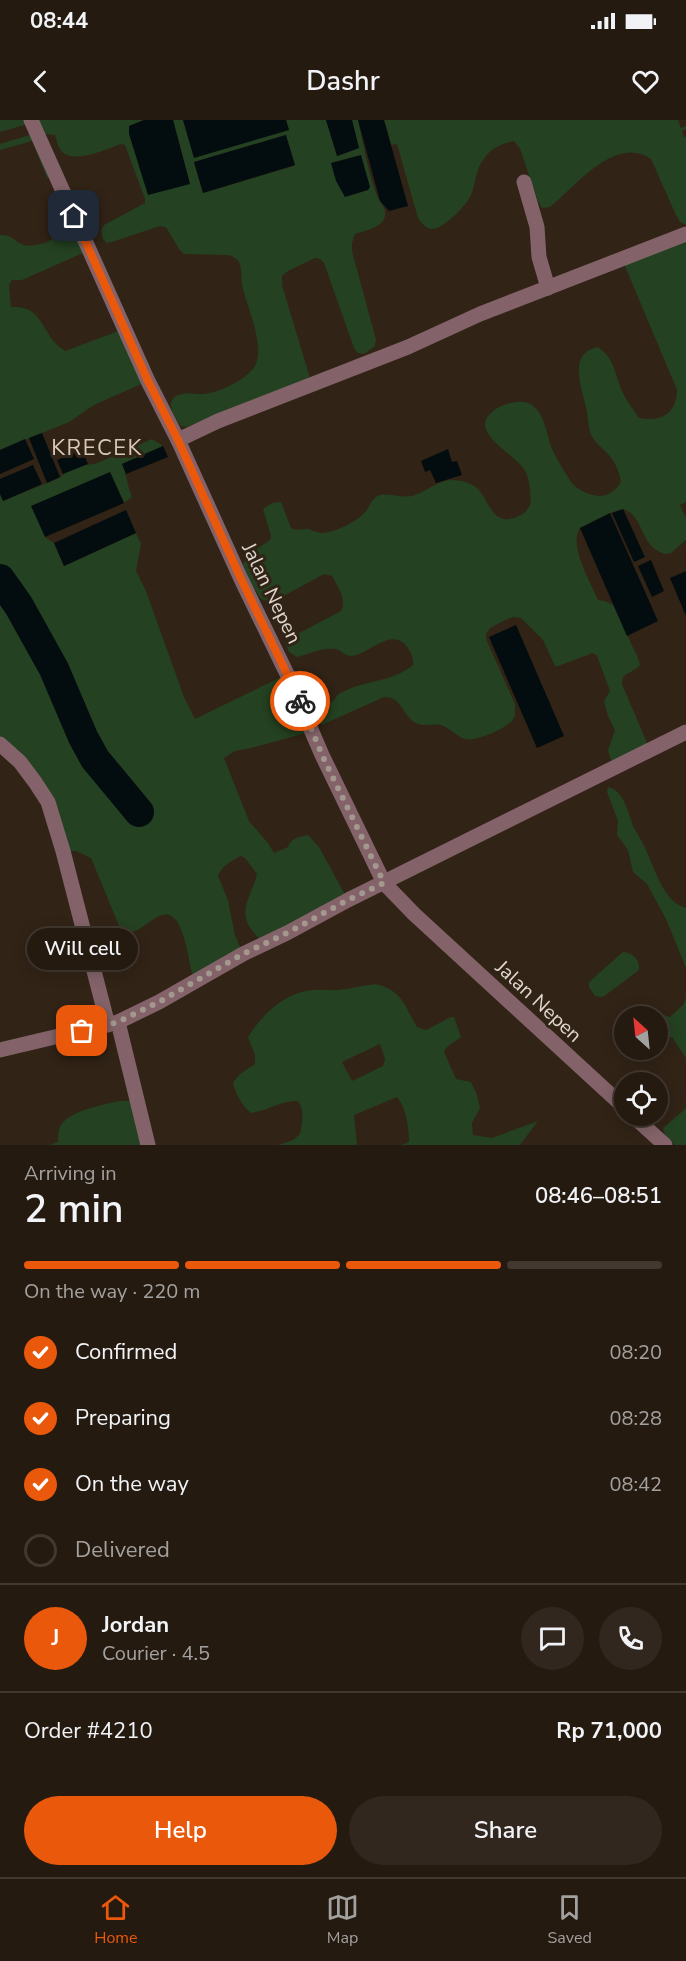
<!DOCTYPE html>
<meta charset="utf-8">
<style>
:root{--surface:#251a10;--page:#31271e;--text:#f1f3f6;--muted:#a3a19f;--line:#423830;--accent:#ea580c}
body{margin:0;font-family:"Nunito Sans",sans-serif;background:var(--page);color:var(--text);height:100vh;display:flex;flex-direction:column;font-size:22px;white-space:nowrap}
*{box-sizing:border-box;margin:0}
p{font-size:20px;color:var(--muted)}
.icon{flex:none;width:33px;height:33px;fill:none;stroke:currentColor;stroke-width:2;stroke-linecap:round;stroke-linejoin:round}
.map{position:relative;height:1025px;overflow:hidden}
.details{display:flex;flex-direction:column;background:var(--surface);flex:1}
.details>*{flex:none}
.needle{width:39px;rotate:333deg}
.controls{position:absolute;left:614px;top:886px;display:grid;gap:12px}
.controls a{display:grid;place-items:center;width:54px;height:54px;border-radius:50%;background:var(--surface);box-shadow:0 3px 15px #0003,0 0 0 2px var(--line);font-size:30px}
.pin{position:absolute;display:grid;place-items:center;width:51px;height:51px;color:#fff;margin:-26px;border-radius:12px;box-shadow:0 3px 9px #0006}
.courier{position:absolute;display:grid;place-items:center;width:60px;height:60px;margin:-30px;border:4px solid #ea580c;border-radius:50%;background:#fff;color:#222;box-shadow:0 2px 8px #0007}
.bubble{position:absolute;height:42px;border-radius:21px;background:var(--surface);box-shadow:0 3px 15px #0003,0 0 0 2px var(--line);font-size:20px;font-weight:600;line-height:42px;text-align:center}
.head em{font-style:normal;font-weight:600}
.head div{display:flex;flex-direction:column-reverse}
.head{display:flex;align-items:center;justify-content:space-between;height:102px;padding:0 24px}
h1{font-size:39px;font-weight:600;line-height:45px}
.bar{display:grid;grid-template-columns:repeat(4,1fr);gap:9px 6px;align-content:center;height:72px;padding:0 24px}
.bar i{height:8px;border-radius:4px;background:var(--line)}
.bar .current{background:var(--accent)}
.bar p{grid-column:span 4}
.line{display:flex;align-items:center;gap:15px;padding:0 24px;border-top:2px solid var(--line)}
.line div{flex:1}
.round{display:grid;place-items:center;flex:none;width:63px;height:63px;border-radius:32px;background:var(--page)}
ol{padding:0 24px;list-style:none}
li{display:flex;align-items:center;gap:18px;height:66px}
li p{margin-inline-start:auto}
li .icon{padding:6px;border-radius:50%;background:var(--accent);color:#fff;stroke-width:4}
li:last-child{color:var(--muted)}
li i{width:33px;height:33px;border:3px solid var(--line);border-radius:50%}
.cta{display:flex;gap:12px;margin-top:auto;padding:12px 24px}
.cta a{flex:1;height:69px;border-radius:36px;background:var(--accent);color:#fff;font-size:24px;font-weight:600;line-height:69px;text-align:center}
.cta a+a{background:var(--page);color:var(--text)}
.status{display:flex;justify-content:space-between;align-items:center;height:42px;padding:0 30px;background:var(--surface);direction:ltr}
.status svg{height:16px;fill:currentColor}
header{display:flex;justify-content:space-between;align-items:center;height:78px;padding:0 24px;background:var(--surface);font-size:27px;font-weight:600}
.dock{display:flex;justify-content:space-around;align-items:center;height:84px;border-top:2px solid var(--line);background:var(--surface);font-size:16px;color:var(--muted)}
.dock a{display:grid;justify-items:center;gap:3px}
.dock .current{color:var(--accent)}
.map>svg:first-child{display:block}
.green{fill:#244121;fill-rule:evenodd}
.water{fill:#030d0f}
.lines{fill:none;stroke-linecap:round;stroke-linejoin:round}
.river{stroke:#030d0f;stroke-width:30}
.minor{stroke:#836369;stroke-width:15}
.done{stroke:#a3988e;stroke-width:6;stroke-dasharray:0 10.8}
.route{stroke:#ea580c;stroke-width:8}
.labels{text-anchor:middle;stroke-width:6;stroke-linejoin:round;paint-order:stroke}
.street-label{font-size:20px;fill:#e0d7ce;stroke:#312316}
.quarter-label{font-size:22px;letter-spacing:1.5px;fill:#dbc9b8;stroke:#312316}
</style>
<div class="status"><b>08:44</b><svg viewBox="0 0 49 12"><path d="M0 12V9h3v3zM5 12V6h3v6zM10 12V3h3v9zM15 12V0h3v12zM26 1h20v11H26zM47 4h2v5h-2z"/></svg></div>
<header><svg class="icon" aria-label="back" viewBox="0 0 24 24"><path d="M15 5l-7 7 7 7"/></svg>Dashr<svg class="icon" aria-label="heart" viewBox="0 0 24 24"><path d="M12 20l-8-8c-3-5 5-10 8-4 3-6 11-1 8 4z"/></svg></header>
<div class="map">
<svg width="686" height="1025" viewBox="0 0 686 1025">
<rect width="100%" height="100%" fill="#312316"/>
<!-- green -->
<g class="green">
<path d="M0,0H144L129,6L190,64L173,0H183L194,37L289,10L286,0H326L338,36L359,28L352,0H358C364,26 368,54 378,78C382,85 388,91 384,99C380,108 364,111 355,114L352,123V131L376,220L375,226L364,234L358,233L354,228L324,143L320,139L315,138L288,151L282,156V165L310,258L186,307L181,306C174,296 162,278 182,274C189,272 197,275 205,274C222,271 241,262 253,249C268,231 246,185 242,165C241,158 242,148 239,142C237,138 232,136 228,135L184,134L179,129L166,107L160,106L112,122L106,123L103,119L101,110L104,105L145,83V79L125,25L121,24C106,29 76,44 62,32C58,28 57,20 55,15L37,13L56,56L47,58L32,21L0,30V24L36,13L32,3L0,12ZM285,15L294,46L203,73L194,42Z"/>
<path d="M384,0H678L681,8L686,6V9L682,11L684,17H686V105L680,102L676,95L651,39C615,14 575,67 550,87L542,88L538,81L520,29L514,21C501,24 491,28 483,40C475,51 476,63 471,75C467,85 444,108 433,109C426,109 422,104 418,98L397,24L391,25Z"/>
<path d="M69,105L72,106L83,133L22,160H12L9,165L11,187C34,186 38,197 48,213C52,221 58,226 65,231L124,209L148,261L94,285L69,302L0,330V115C11,114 13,120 22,124C26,127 32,125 36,125C56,122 54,112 69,105Z"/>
<path d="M686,114V382L680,385L686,398V420L671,433L665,434C659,432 652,428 649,423C640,411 639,394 623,389L610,393L580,408C568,424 591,463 598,480L605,481L613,485L638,538L640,545C635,551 628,552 623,557L622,564L650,630L613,648L608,630L615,610L608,596L604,581L610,571L597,536L593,533L558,546H555L543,520L521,498L513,497L505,500L490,508L486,514V519L515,584C515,589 516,594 514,598C509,608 475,622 465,619C456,616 450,608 441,605C432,603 422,608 414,602C402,594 401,576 384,577L324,604H319L315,598L314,592C319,586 328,586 334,580C336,578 337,575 339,574C362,560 391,563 413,545C414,539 411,533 408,528C392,505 369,535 352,536C344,536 342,530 335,529C322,527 309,534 297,537L289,532L285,523L288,519L341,491C347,481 338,466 332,456L324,454L278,479L271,482L261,479L250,462L243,444L248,435L270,420L271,416L263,389L272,383L281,382L291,408C297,411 302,409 308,409C313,410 317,413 322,413C336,412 357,402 366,391C371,385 371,378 380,375C389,373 401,378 412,376C424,373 433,364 445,361C455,358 472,362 479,370C490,383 493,408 519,396C523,394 527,391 529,387C532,382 530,375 530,369C529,362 528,354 523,348C514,334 469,312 491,293C497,287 507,283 516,282C542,278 545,307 551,326C553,333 569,360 574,365C579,371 591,375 599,376C609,376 616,370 621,362C619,351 615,341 607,333C601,327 595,322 591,315C588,306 588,296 586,287C581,266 568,233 598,227C617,241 614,255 623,273C627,282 634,290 639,298C662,302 676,294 677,270L622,139Z"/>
<path d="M152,319L163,326L122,344C127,355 127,365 132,377L124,383L110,352L45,417L54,423L64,446L136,413L141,424L136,451L146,471L184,577L195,599L287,554L306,613L251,628L235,631L224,638L249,701L268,723L274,733L288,727C291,718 299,717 308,715L319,727L348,780L264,824C260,819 255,815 251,809C237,790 253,773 257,754L245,738L241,736C232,740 222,746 218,756L228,780L235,815L243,834L194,862C189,843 187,820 178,803C163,779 144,814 129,812C125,812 123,810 120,808L91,738L76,731H63L48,682L0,624V374L3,381L59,358C67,350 84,344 95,344Z"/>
<path d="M608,667C625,671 628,694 634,708C638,715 642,721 645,728C655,748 663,782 686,788V848L666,799L647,764L633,752L628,730L617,715L618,701L607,672Z"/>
<path d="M623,832C633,833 640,839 639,850L603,877L595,876L589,867V862Z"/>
<path d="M376,864C403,871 404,885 417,907L426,910L451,897H454L461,917L447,927L444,932L456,959L471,962L477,975L480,988L472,1003L473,1015L492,1018L538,1001L520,1025H401L409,1022C409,1007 406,988 397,977L354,995L357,1025H278L293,1020L300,1014C302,1002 305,991 298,981C282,980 267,991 251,993C242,986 235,973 233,962L240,954L255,944V935L248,917C261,896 281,876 306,871C317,868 328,871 339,870C351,869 363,865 376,864ZM380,924L385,939L383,946L352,961L342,942Z"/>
<path d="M686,877V947V938L672,917L657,919V897H647L655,892L670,897L684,884Z"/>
<path d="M119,981H130L144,1025H49L58,1022C58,1017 58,1011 60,1007C67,991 103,985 119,981Z"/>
<path d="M686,988V1025H675L665,1015L663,1008Z"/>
</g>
<!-- water -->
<g class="water">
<path d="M144,0H173L190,64L148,75L129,14V6Z"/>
<path d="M183,0H286L289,10L194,38Z"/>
<path d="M326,0H352L359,28L337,36Z"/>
<path d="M358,0H384L408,86L389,91L380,81Z"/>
<path d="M286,15L295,45L203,73L194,42Z"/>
<path d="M361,35L370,67L368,70L345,77L336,61L331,43Z"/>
<path d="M42,313L60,357L47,363L29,318Z"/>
<path d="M25,319L34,339L0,354V330Z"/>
<path d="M163,326L168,337L126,354L122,344Z"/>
<path d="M448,329L452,342L457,341L462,355L436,363L430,350L425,352L421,341Z"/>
<path d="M82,330L88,344L63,354L57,340Z"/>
<path d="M33,345L42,364L3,381L0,374V359Z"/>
<path d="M110,352L124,383L45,417L31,386Z"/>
<path d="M623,389L645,437L634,442L612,393Z"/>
<path d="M126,390L136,413L64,446L54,423Z"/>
<path d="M610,393L658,501L627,516L580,408Z"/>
<path d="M651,440L664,471L652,477L638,446Z"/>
<path d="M686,451V496L670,458Z"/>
<path d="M516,505L564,616L537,628L489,517Z"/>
</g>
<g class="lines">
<!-- river -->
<path class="river" d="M0,459L19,486L54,549L83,617L95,639L139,692"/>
<!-- minor -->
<g class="minor">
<path d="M31,0L148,261L178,320L241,459L287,554L322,635L384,763L414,794L624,987"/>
<path d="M524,62L537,107L539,137L548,168"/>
<path d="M178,320L218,301L408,227L480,194L686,114"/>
<path d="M0,624L20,642L35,662L48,682L63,731L108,905"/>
<path d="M118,902L148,1025"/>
<path d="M0,930L118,902L159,882L243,834L287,813L348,780L686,612"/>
<path d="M633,996L665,1025"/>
</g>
</g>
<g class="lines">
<!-- done -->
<path class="done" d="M82,911L118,902L159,882L243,834L287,813L348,780L384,763L322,635L300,581"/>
<!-- route -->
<path class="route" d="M74,96L148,261L178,320L241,459L300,581"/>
</g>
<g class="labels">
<!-- street labels -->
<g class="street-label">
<text transform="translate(272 473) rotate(64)" y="7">Jalan Nepen</text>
<text transform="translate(539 881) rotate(43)" y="7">Jalan Nepen</text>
</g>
<!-- quarter labels -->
<g class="quarter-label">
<text x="97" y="335">KRECEK</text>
</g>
</g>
</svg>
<div class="controls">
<a><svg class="needle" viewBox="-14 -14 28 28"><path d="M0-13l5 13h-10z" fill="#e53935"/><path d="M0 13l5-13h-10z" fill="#a3a19f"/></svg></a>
<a><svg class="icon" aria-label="locate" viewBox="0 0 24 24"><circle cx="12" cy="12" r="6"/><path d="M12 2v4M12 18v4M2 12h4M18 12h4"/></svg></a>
</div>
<div class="pin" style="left:82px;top:911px;background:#ea580c"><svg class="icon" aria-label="bag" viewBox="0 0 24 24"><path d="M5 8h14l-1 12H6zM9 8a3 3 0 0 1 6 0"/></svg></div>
<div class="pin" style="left:74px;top:96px;background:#1f2937"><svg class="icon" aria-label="home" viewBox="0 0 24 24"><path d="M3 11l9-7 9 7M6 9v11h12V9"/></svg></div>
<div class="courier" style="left:300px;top:581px"><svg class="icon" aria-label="bike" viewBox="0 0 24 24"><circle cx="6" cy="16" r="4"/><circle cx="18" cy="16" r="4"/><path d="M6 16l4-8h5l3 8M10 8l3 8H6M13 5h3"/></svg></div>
<div class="bubble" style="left:27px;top:808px;width:111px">Will cell</div>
</div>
<section class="details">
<div class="head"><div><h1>2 min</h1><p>Arriving in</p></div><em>08:46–08:51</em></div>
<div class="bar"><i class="current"></i><i class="current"></i><i class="current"></i><i></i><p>On the way · 220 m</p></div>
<ol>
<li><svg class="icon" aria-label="check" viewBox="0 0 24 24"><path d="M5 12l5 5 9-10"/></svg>Confirmed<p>08:20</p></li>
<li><svg class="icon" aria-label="check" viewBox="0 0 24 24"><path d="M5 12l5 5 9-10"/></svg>Preparing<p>08:28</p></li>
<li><svg class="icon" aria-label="check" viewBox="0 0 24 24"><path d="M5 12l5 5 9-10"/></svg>On the way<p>08:42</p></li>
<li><i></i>Delivered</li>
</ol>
<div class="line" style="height:108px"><b class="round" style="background:var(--accent);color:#fff">J</b><div><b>Jordan</b><p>Courier · 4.5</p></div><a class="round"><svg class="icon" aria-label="chat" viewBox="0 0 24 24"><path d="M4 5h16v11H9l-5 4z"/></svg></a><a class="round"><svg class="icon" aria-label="phone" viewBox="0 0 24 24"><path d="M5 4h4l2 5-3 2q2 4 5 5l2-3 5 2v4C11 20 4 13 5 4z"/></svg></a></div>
<div class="line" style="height:78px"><div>Order #4210</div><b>Rp 71,000</b></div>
<div class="cta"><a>Help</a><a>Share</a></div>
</section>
<nav class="dock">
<a class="current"><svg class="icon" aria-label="home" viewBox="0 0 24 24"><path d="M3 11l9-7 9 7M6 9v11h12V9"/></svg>Home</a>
<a><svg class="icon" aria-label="map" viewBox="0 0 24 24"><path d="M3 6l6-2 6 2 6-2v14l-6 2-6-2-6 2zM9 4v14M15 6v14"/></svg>Map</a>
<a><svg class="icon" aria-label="saved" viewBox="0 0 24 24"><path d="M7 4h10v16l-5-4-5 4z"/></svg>Saved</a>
</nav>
